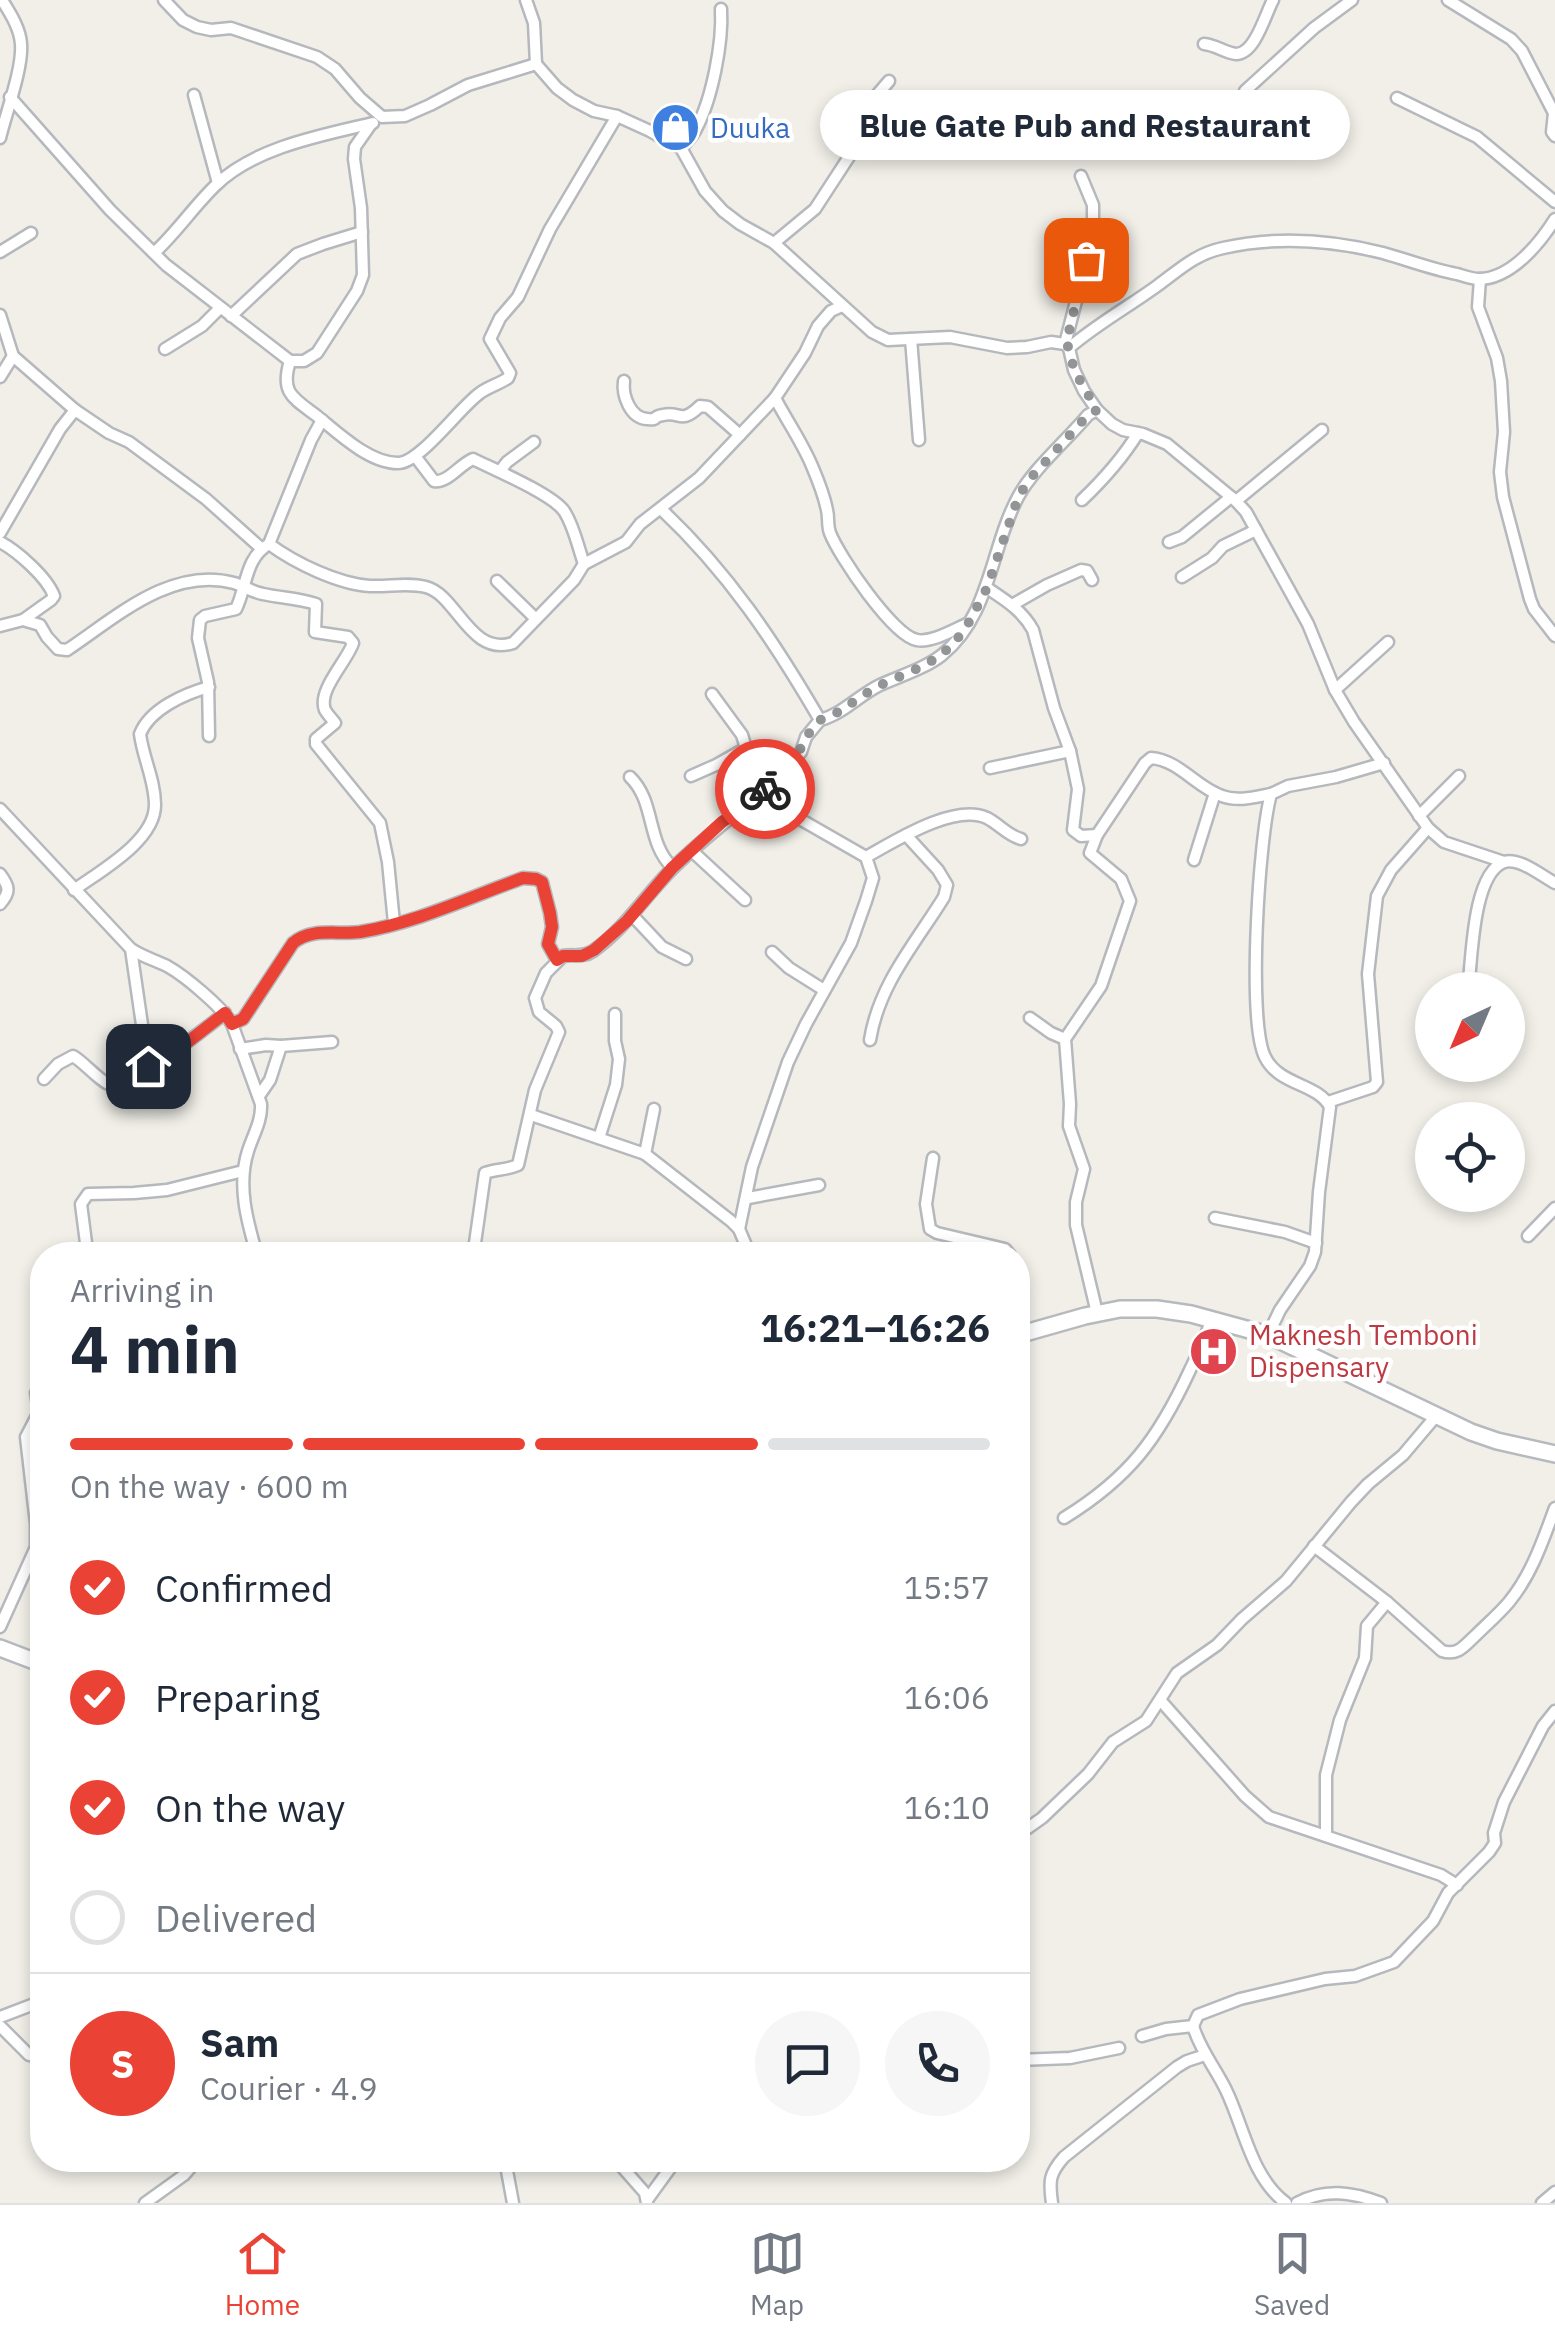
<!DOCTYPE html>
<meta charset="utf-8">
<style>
:root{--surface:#fff;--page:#f6f6f7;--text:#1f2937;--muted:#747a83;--line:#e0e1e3;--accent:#ea4335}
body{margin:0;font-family:"IBM Plex Sans",sans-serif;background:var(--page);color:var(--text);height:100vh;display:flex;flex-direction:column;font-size:38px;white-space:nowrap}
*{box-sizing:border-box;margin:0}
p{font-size:32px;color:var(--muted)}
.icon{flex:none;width:55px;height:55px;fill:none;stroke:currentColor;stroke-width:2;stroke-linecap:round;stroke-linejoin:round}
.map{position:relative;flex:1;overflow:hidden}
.side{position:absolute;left:30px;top:1242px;width:1000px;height:930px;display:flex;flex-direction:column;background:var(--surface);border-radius:40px;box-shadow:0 5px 15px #0003}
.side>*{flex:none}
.needle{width:65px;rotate:224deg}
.tools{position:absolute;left:1415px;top:972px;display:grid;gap:20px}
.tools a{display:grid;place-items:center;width:110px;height:110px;border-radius:50%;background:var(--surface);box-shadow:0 5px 15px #0003;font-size:50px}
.pin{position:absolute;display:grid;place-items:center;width:85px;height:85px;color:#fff;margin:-42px;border-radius:20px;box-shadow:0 5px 15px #0006}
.courier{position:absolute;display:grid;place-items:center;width:100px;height:100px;margin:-50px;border:8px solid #ea4335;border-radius:50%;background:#fff;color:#222;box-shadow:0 2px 12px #0007}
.bubble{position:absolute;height:70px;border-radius:35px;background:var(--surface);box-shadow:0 5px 15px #0003;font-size:32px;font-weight:800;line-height:70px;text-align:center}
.summary em{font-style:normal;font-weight:800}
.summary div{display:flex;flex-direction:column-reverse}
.summary{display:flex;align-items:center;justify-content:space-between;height:170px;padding:0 40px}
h1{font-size:65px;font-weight:800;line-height:75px}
.bar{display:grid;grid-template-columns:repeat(4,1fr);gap:15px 10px;align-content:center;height:120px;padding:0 40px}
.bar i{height:12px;border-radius:8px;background:var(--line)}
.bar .on{background:var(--accent)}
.bar p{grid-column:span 4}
.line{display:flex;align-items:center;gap:25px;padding:0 40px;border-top:2px solid var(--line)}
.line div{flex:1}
.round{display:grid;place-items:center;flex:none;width:105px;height:105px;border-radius:52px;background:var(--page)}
ol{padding:0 40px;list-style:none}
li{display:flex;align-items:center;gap:30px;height:110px}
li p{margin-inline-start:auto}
li .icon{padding:10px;border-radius:50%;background:var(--accent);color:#fff;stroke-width:4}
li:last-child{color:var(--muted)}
li i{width:55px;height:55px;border:5px solid var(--line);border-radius:50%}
.dock{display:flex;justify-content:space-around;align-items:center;height:140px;border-top:2px solid var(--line);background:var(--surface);font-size:28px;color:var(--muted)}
.dock a{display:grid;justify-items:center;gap:5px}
.dock .on{color:var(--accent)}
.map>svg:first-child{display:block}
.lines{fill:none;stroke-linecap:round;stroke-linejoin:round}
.street-casing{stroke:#b5b8bc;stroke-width:15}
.secondary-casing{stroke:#b6babf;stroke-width:20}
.street{stroke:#fff;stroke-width:10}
.secondary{stroke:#fff;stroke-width:15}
.done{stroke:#929495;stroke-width:10;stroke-dasharray:0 18}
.route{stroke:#ea4335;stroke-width:12}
.labels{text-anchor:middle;stroke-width:9;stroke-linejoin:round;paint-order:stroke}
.shop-label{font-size:28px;fill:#366cbe;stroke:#fff;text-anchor:start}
.health-label{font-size:28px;fill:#be3a42;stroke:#fff;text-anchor:start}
</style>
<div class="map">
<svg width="1555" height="2203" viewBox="0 0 1555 2203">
<rect width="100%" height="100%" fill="#f1efe8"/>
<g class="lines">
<defs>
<g id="street">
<path d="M164,0L183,20L197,27L211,30L231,28L317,57L335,69L360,98L382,117L405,116L430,105L468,85L536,64L557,88L573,100L594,111L617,116L650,131L681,148L705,191L723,211L740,224L774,243L872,332L888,340L950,337L1007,348L1027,347L1051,342L1065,344L1069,348L1074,370L1084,391L1097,410L1112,424L1123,430L1143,434L1167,444L1236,501L1246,512L1308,624L1335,690L1354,722L1428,828L1444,842L1504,862"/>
<path d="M526,0L534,23L536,64"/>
<path d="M1448,0L1511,39L1522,51L1555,115"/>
<path d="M1204,44C1216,45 1225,53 1236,54C1255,54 1265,15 1273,0"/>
<path d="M1245,91L1314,28L1352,0"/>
<path d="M194,95L218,183"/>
<path d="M10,97L110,210L166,265L290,361C280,393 293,398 317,416C338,433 369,463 398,463C420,463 460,407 480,393C488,387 499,384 508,378L510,373L490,339L500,318L518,297L550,229L617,116"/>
<path d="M1397,98L1477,137L1555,202"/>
<path d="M1554,113L1552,132L1555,136"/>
<path d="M0,138C6,113 23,68 21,44C20,28 10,13 2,0"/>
<path d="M681,148C686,142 693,136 696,129C712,99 723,43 721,9"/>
<path d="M774,243L815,209L856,146L867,125L877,95L889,81"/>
<path d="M0,252L31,233"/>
<path d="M154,253C177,232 194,206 216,185C255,147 323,135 373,123"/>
<path d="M1480,279L1478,307L1497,358L1501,381L1504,432L1500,472L1503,497L1530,599L1534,609L1555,636"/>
<path d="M0,315L13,356L75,410L109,433L129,442L206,499L262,549"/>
<path d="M231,316L297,254L323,244L362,232"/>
<path d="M911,339L919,440"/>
<path d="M1065,344L1093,235V205L1081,176"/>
<path d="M1069,348C1097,324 1128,307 1157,286C1179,270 1195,254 1223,248C1276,236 1331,240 1383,253C1408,260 1431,269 1457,274C1464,276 1472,279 1479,279C1511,279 1540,243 1555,219"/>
<path d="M165,349L202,326L220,308"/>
<path d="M290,361H304L317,353L357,291L363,275L361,208L354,159L355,147L371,124"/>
<path d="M0,377L13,356"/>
<path d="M624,381C622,395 630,418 647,419C661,420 650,417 663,415C681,411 680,425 700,406L708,407L740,435"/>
<path d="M775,398C787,421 802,442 812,466C818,480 824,495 827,510C829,518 827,525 830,533C839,556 893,636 917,640C932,643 955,629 969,623"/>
<path d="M415,456L434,481C448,483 459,465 473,459C493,469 552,494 564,511C574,526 578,547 584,564"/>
<path d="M500,471L507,462L534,442"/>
<path d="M1082,500C1104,479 1122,459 1138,433"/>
<path d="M1236,501L1322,430"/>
<path d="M661,509C728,572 774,641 820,720C843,714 859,695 880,685C900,676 924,669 942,655C991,615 990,549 1018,497C1033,469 1067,440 1088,415L1097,410"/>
<path d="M0,533L60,429L75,410"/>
<path d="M0,542C17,551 47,577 54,596L51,600L23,620L0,626"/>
<path d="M1169,542L1182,537L1231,497"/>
<path d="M269,544C295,563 338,584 370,586C389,587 407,582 426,587C457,595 470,657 513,643L574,580L584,564L626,542L640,524L699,478L775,398L805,353L818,326L831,311L842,306"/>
<path d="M1182,577L1212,558L1223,546L1256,530"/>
<path d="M497,581L535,618"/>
<path d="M987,588C1005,600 1022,610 1033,630L1054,708L1070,751L1078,789L1073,830L1081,836L1097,835"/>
<path d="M1012,605L1047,585L1081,570L1087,571L1092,580"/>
<path d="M23,620L40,625L47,637L58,649L67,650C115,618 171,566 234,583C244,586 252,592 263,594C281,598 298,598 316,604L315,632L348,637L353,643C348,660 317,690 325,710C328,715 332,719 335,723L316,739V744L380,823L388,862L394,923"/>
<path d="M1335,690L1388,642"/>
<path d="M209,736L208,682L198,638L200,620L205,616L236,609C247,586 245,558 269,544L311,440L322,420"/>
<path d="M990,768L1070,751"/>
<path d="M691,776L716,765L746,748"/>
<path d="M630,777C656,802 646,843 673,868"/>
<path d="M0,809L131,949C143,957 155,960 167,966C185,976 222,1007 232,1024L261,1104C262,1121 253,1135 248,1151C237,1185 247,1221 257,1255"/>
<path d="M1419,816L1459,776"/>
<path d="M692,851L745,900"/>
<path d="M866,857C895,841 954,803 987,818C999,824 1007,835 1021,839"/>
<path d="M1194,860L1215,793"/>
<path d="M0,874C9,886 11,892 0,904"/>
<path d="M74,890C100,871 155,841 155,805C155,780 143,758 140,734C150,709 184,694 209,687"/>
<path d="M632,915L662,947L686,959"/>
<path d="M131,949L148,1066"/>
<path d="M772,952L789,968L824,990"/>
<path d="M1468,990C1472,961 1472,874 1504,862C1519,857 1542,876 1555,883"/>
<path d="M1030,1018L1051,1033L1065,1039"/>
<path d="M232,1024L243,1019L293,943C312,927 337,935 360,932C416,923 470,897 523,878L536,879L542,882L550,913L552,927L548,944L557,960"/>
<path d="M870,1040C879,984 915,944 944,897L947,885L938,870L906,835"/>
<path d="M240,1049L266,1045L281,1046"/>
<path d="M44,1079L58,1064L73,1056C84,1062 100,1082 111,1085C128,1089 209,1026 225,1013"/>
<path d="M259,1096L270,1080L281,1046L332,1042"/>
<path d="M1328,1102L1373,1087L1377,1082L1368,974L1377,896L1391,870L1428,828"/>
<path d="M531,1115L645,1154L731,1221L739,1229L750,1255"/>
<path d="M599,1138L616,1085L619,1059L615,1041V1014"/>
<path d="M645,1154L654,1109"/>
<path d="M933,1158L926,1204L930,1229L937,1233L1005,1249L1010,1255"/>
<path d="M748,1198L819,1185"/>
<path d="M1215,1218L1285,1232L1316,1243"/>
<path d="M739,1229L752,1167L788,1062L806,1024L851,943L866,901L873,878L866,857L798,818L785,802L776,779L801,752L806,737L820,720"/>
<path d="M1528,1236L1555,1208"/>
<path d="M86,1243L81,1204L88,1194L134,1193L167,1190L243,1171"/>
<path d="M470,1255L475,1243L485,1173C496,1169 507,1170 518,1165L535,1090L559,1032L556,1026L539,1012L535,998L546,973L563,956C574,954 583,958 593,951C626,928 647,893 675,866C707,835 743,809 776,779L746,748L742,735L712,694"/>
<path d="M1097,1313L1076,1225V1202L1084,1169L1069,1126L1070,1104L1065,1039L1101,986L1130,901L1121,879L1090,853L1097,835L1145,763L1151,758C1179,760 1197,788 1222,796C1238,802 1255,797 1271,794"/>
<path d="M1268,1335L1280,1310L1310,1266L1315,1252L1319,1192L1330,1107C1318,1083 1279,1086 1265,1057C1247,1021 1259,835 1271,794L1288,786L1336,777L1384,763"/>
<path d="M1064,1518C1129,1478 1158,1439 1190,1370C1198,1353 1207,1337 1211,1319"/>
<path d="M1314,1546L1387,1602L1442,1651C1458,1656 1464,1646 1475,1636C1487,1624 1499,1614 1509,1602C1532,1574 1543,1540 1555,1508"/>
<path d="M0,1627L36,1547V1524L26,1437L39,1412L36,1393"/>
<path d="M1161,1701L1245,1796L1269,1817L1441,1875L1457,1885"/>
<path d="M1018,1835L1042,1818L1088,1774L1113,1742L1146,1721L1177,1673L1217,1645L1242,1619L1286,1581L1351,1502L1368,1484L1403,1455L1436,1416"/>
<path d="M1326,1836V1775L1340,1720L1365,1658L1367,1626L1387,1602"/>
<path d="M0,2017L42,2001"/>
<path d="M0,2026L29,2055L42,2056"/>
<path d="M1193,2026C1200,2050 1216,2069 1226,2090C1244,2127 1251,2177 1286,2203"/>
<path d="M1142,2036L1166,2029L1193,2026L1198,2015L1240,1999L1325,1979L1355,1976L1394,1962L1433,1921L1448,1893L1489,1852L1495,1843L1494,1833L1504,1802L1543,1726L1555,1711"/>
<path d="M1018,2060L1070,2058L1119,2048"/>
<path d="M505,2160L513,2203"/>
<path d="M616,2160L645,2193L647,2203"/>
<path d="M647,2200L676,2160"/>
<path d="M145,2203L184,2175L197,2160"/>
<path d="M1052,2203C1049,2181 1049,2174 1064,2157L1177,2067L1187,2061L1205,2055"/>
<path d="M1297,2203C1325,2188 1352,2192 1381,2203"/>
<path d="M1542,2203L1555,2192"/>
</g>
<g id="secondary">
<path d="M1018,1335L1085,1316L1120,1309H1157L1191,1314L1268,1335L1471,1432L1497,1441L1555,1454"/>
<path d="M0,1648L42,1664"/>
</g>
</defs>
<!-- street casing -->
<use href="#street" class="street-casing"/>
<!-- secondary casing -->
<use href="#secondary" class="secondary-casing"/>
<!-- street -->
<use href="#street" class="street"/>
<!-- secondary -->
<use href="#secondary" class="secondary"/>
</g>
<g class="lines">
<!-- done -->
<path class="done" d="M765,789L796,758L806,737L820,720L832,716L876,687L921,667L940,656L955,642L968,624L987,588L1018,498L1028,481L1088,415L1097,410L1074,370L1069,348L1066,344L1086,260"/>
<!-- route -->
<path class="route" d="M148,1066L175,1052L225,1013L232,1024L243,1019L293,943C312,927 337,935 360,932C416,923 470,897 523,878L536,879L542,882L550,913L552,927L548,944L557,960L563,956H582L594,950L627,921L672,868L722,822L750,803L765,789"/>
</g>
<!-- icons -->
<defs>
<symbol id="shop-disc" viewBox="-11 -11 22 22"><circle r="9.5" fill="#3f7fe0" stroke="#fff"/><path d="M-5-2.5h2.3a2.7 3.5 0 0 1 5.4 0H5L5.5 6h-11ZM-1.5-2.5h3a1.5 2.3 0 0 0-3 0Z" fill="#fff"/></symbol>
<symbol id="hospital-disc" viewBox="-11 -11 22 22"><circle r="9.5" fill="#e0444e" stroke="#fff"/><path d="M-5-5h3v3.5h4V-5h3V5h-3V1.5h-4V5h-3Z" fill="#fff"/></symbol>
</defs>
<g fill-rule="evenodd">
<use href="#shop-disc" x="648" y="100" width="55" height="55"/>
<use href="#hospital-disc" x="1186" y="1324" width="55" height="55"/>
</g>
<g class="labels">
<!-- shop labels -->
<g class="shop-label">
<text x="710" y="138">Duuka</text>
</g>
<!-- health labels -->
<g class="health-label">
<text x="1249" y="1345">Maknesh Temboni<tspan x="1249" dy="32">Dispensary</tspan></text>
</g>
</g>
</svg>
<div class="tools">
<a><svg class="needle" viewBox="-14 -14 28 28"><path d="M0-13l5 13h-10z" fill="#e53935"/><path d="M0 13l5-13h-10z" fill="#747a83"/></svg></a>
<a><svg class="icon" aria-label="locate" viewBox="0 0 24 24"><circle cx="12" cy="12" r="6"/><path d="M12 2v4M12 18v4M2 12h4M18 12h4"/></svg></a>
</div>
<div class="pin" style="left:1086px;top:260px;background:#ea580c"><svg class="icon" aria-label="bag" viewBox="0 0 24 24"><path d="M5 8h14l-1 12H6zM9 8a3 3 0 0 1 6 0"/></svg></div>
<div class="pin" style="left:148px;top:1066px;background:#1f2937"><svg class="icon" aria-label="home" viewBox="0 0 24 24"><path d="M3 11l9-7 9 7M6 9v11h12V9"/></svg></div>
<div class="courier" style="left:765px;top:789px"><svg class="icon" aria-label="bike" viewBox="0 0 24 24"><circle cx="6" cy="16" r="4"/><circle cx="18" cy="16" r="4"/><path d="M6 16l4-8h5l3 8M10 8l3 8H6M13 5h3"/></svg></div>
<div class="bubble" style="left:820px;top:90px;width:530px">Blue Gate Pub and Restaurant</div>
<section class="side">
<div class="summary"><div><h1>4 min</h1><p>Arriving in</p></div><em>16:21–16:26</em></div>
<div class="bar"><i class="on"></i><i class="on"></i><i class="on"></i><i></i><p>On the way · 600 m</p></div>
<ol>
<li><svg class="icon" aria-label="check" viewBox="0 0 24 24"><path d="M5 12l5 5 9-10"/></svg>Confirmed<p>15:57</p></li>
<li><svg class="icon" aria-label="check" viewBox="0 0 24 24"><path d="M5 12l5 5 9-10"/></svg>Preparing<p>16:06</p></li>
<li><svg class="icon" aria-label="check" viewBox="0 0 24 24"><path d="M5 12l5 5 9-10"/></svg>On the way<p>16:10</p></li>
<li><i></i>Delivered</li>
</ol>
<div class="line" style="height:180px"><b class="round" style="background:var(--accent);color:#fff">S</b><div><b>Sam</b><p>Courier · 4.9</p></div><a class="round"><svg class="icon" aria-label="chat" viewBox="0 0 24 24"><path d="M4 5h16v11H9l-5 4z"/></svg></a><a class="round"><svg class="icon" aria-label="phone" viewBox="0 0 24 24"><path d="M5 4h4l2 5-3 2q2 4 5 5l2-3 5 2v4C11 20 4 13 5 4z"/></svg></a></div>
</section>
</div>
<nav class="dock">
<a class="on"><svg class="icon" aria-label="home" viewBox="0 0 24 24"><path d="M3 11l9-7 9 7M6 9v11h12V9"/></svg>Home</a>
<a><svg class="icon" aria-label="map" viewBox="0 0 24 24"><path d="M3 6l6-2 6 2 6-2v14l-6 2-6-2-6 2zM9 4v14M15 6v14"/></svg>Map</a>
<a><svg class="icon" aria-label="saved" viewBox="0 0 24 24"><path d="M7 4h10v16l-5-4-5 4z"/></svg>Saved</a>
</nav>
